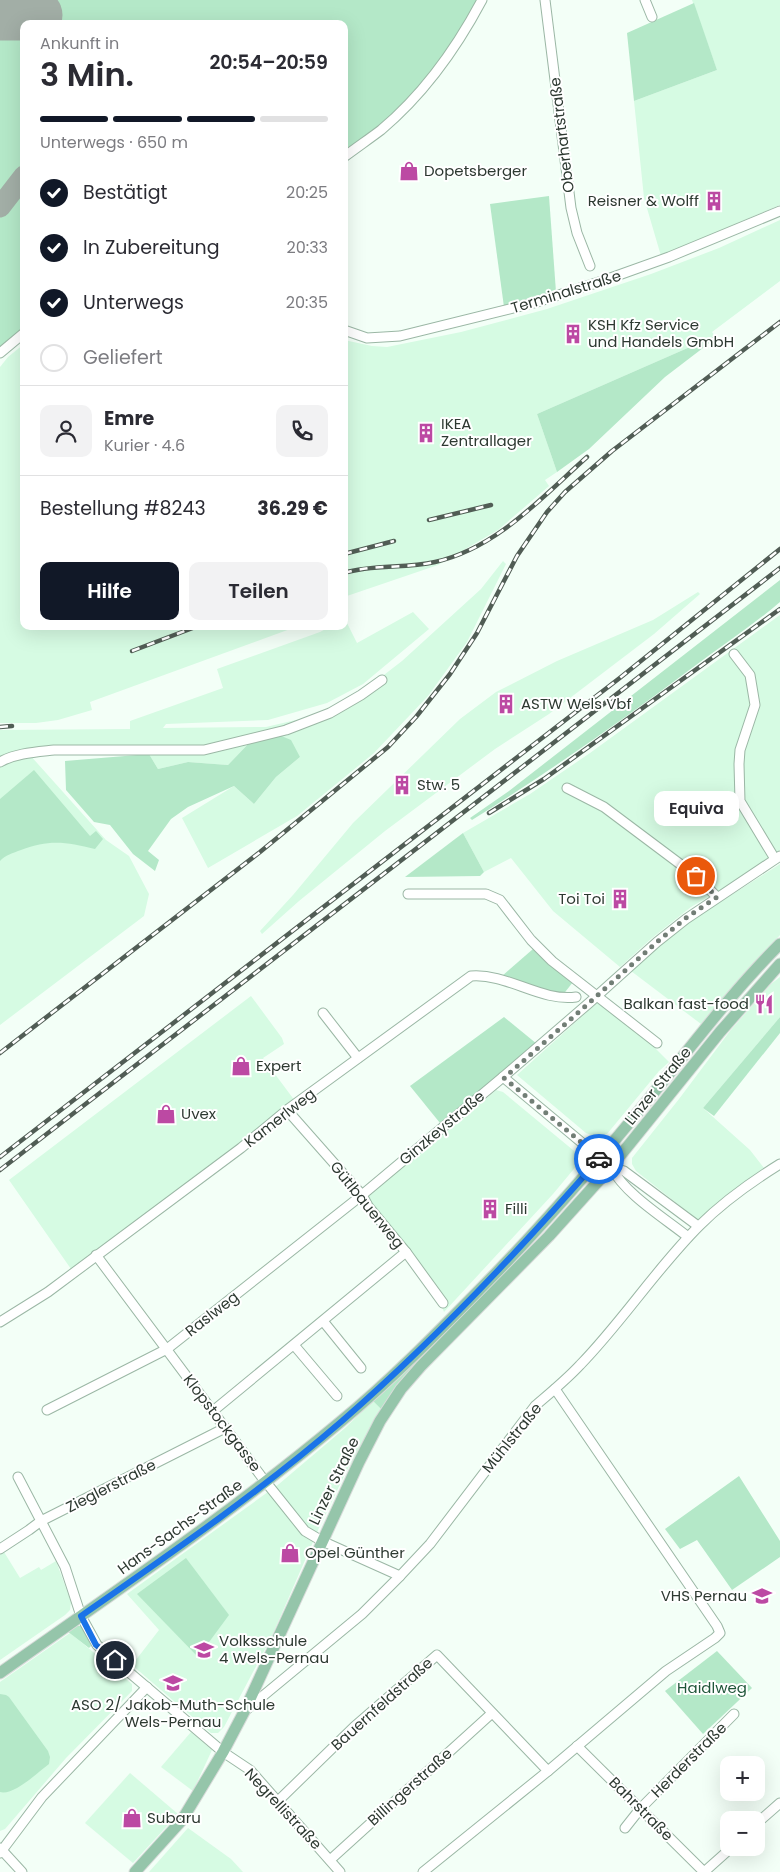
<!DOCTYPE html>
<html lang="de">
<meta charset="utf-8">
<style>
:root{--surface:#fff;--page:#f2f2f3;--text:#2b2b33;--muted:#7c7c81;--line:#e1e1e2;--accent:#111827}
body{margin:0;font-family:Poppins,sans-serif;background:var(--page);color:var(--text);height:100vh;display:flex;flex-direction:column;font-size:19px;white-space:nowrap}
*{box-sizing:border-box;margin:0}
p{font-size:16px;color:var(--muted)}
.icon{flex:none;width:28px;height:28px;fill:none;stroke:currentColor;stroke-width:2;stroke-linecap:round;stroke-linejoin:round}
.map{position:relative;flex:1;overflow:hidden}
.details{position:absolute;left:20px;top:20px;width:328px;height:610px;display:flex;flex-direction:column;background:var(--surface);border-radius:10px;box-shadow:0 5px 20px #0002}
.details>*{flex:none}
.fabs{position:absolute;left:720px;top:1756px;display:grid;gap:10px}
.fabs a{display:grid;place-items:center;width:45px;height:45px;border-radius:10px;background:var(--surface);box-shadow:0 5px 20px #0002;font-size:25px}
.pin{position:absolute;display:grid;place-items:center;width:42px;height:42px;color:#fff;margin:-21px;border:2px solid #fff;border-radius:50%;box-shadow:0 1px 5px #0007}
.courier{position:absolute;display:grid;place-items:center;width:50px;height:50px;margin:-25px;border:4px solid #1a73e8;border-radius:50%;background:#fff;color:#222;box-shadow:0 1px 6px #0007}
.bubble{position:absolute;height:35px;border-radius:10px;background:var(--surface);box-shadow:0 5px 20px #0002;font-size:16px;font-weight:600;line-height:35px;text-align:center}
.summary em{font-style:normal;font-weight:600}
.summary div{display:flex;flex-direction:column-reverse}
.summary{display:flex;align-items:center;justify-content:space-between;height:85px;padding:0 20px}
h1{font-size:32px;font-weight:600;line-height:38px}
.bar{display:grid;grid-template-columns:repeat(4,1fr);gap:8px 5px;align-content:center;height:60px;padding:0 20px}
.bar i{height:6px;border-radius:4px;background:var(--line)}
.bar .active{background:var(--accent)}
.bar p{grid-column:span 4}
.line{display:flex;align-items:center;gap:12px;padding:0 20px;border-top:1px solid var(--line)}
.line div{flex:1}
.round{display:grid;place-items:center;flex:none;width:52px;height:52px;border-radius:10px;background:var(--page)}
ol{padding:0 20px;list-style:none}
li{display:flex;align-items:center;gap:15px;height:55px}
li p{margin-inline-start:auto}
li .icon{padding:5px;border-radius:50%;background:var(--accent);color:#fff;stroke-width:4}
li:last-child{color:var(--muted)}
li i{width:28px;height:28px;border:2px solid var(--line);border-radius:50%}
.cta{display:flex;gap:10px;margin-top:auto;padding:10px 20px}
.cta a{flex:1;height:58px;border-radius:10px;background:var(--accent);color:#fff;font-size:20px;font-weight:600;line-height:58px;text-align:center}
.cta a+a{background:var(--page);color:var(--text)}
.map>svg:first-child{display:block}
.built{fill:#d6fbe3}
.green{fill:#b4e8c8}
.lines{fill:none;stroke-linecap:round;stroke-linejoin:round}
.taxiway{stroke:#a2aea6;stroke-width:21}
.runway{stroke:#a2aea6;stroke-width:51}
.minor-casing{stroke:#9bb7a5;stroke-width:11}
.major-casing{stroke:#d9dbda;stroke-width:13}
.minor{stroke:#fff;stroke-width:9}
.major{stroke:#95c5aa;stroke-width:11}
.rail-casing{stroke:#515d55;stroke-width:4.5}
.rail{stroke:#fff;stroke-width:2.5;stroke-dasharray:8;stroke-linecap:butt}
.done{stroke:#727e76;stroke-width:5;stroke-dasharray:0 9}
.route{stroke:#1a73e8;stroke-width:6}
.labels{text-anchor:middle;stroke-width:4;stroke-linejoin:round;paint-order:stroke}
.street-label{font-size:15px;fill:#2d3931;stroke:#fff}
.poi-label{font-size:15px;fill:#2d3931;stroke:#fff;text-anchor:start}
.park-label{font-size:15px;fill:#20563a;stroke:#fff}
</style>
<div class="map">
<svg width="780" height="1872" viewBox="0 0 780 1872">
<rect width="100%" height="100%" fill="#f3fff7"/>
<!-- built -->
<g class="built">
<path d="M692,0H780V205L661,256L644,198L634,101L717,70Z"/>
<path d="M780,220V281L712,332L715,336L537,414L557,472L545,480L549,486L498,530L438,565L344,597V340L372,346L387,347L461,332L547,309L651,274L719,248Z"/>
<path d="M24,344V626H292L293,628L90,702L92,710L58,720L36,723H0V367L8,357Z"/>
<path d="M503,561L506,564L467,642L428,696L374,753L297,816L208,868L182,818L234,786L254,804L276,777L300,757L252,740L228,765L188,762L158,769L149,754H29L106,840L129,856L149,894L144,916L0,1025V730L130,729V721L223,688L217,669L320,632L331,626H344L345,619L357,643L413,612L429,629L363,684L327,703L268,720L166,724L163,728L266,727L317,715L354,698L402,661L481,589Z"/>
<path d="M698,592L700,594L654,634L549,714L495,749L385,831L299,901L262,934L260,931L293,895L353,823L460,719L496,692L557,661L653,620Z"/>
<path d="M780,615V850L724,888L691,907L652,938L620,967L553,911L511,858L484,872L463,833L530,794L590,753Z"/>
<path d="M780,864V935L701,1024L631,971L666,940L695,918Z"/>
<path d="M780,977V1017L703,1108L750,1150L764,1168L725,1196L699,1221L636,1171L632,1164V1158L679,1099L730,1031L771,984Z"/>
<path d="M251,996L282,1038L284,1044L263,1058L295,1101L207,1169L71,1269L9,1180Z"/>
<path d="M598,1002L644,1037L669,1062L659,1071L607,1134L597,1137L586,1133L517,1075Z"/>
<path d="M496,1090L503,1092L579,1155L578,1164L553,1194L444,1312L440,1302L406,1254L359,1200L463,1119Z"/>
<path d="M373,1401L381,1409L345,1474L319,1528L272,1636L224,1727L218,1733H211L132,1665L159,1630L127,1594L279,1484L345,1428Z"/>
<path d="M0,1551L4,1552L20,1578L39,1567L41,1570L56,1561L71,1602L70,1610L65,1615L0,1660Z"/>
<path d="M70,1633L132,1684V1691L66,1758L5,1829L0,1831V1682Z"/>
<path d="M191,1732L212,1750L193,1791L161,1767Z"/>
<path d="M130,1773L178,1814L133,1863L85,1823Z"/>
<path d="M188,1828L231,1859L243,1872H149Z"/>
</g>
<!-- green -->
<g class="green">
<path d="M0,0H477C467,18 458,37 446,54C418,93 383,126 344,153V24H24V327L0,347Z"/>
<path d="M694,3L717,70L634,101L627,33Z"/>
<path d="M549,196L556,292L504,307L490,204Z"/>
<path d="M715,336L716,338L665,377L589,449L557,472L537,414Z"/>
<path d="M780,580V602C752,626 721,646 692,668C620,722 547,773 472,820L470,818L509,791Z"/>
<path d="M279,735L291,740L300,757L276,777L254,804L234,786L188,807L171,819L148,851L159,860L155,871L133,854L110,825L94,822L66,790L65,761L149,754L158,769L188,762L228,765L252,740Z"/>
<path d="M34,770L90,836L96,831L103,839L95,849C67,842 49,839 21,850C13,853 5,855 0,861V799Z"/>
<path d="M463,833L484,872L480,876L405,877Z"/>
<path d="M533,949L573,982L562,996L502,976Z"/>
<path d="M504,1017L537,1044L440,1123L410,1086Z"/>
<path d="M780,1017V1033L714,1116L703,1108Z"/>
<path d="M452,1322L454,1324C427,1351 402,1377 381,1409L373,1401Z"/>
<path d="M739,1476L780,1541V1557L732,1590L697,1540L680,1549L665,1529Z"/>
<path d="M186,1558L229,1615L198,1657L137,1594Z"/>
<path d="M76,1626H82L86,1632L91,1646L89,1648L67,1631Z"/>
<path d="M717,1651L752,1688L703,1734L665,1691Z"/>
<path d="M0,1694L6,1695L9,1697L48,1751L50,1757L49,1764C38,1772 14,1796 0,1792Z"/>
</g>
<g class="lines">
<!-- taxiway -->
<g class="taxiway">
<path d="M37,15V24"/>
<path d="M0,207L24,176"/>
</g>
<!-- runway -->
<path class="runway" d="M0,15H37"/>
<defs>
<g id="minor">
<path d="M545,0L571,208L577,233L590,266"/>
<path d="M645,0L652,17"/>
<path d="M344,157C356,148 369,139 381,130C424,94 456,49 482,0"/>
<path d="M344,330L367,338L400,336L534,303L602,281L669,257L780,211"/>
<path d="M0,353L24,333"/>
<path d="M734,654L750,675L755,705L740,750L739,764L740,801L775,859"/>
<path d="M0,762C16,753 36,752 54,750H204L286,730L330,713L361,695L382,680"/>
<path d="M567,788L604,807L696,876L717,897"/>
<path d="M408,894H486L500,900L531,940L552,961L657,1043"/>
<path d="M323,1013L358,1058"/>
<path d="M503,1077L611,1167C626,1195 663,1217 688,1237"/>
<path d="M287,1110L362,1195L368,1206L406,1252L443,1303"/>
<path d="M611,1167L624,1171L698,1226"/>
<path d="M96,1255L261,1476L305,1531L322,1541L400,1576"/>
<path d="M323,1321L361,1368"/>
<path d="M0,1322L48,1292L241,1148L287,1110L471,976C507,973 541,1002 576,997"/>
<path d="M294,1345L337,1396"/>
<path d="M47,1410L167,1349L362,1195L503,1077L589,1003L657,942L686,919L780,856"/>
<path d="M213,1411L406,1252"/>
<path d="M18,1477L65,1567L81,1616L97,1645L223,1752L250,1770L340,1872"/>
<path d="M0,1549L29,1530L41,1521L225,1428"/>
<path d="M246,1710L362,1614L400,1576L430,1544L535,1406C550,1393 566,1380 580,1365C622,1322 656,1269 699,1226C723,1202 751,1182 780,1164"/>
<path d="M577,1746L704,1872"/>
<path d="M277,1802L354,1727L437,1655L548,1771"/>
<path d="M756,1824L780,1803"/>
<path d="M625,1828L640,1809L734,1714"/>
<path d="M0,1848L22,1872"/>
<path d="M0,1853L42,1797L147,1687"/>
<path d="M330,1860L491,1714"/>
<path d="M423,1872L548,1771L666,1671L715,1638L720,1633L717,1626L555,1389"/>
<path d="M704,1872L731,1848"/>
</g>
<g id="major">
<path d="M0,1673C115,1592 231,1513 339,1423C394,1378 445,1325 495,1274C556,1211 613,1144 668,1075C704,1030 739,985 780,944"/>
<path d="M135,1872L182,1820L223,1752L244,1712L359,1462L380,1421L401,1389L421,1366L549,1236L611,1167L720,1032L780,964"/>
</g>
</defs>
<!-- minor casing -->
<use href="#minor" class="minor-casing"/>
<!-- major casing -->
<use href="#major" class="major-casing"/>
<!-- minor -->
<use href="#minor" class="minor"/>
<!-- major -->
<use href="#major" class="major"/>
<defs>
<g id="rail">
<path d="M429,520L491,505"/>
<path d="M344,554L394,541"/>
<path d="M344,573C374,564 404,569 435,562C497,548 541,498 587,457"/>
<path d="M132,651L198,626"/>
<path d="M0,727L12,726"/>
<path d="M489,813L544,779L780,609"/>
<path d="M0,1053L260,852L388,747L416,717L450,674L477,633L517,556L547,512L565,492L612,451L780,322"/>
<path d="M0,1157L621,677L780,549"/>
<path d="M0,1170L780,568"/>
</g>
</defs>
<!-- rail casing -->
<use href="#rail" class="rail-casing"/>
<!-- rail -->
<use href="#rail" class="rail"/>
</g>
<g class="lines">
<!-- done -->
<path class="done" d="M599,1159L600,1158L504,1078L589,1003L657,942L686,918L717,897L696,876"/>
<!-- route -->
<path class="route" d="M115,1660L96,1645L81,1616C170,1554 260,1492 342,1421C434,1341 519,1251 599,1159"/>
</g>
<!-- icons -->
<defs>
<symbol id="shop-bare" viewBox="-9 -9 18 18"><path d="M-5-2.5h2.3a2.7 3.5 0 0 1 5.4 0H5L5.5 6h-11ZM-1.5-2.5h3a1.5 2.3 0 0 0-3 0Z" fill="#bc49a3" stroke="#fff" stroke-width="2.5" paint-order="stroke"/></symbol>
<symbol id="building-bare" viewBox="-9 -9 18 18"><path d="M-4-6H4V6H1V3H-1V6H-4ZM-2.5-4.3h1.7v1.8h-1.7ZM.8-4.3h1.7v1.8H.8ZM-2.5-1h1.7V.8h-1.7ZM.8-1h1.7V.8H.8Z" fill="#bc49a3" stroke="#fff" stroke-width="2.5" paint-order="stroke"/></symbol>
<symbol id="restaurant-bare" viewBox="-9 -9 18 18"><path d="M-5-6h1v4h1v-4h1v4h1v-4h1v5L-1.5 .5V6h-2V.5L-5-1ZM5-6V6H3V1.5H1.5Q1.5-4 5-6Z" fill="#bc49a3" stroke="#fff" stroke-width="2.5" paint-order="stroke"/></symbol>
<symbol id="school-bare" viewBox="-9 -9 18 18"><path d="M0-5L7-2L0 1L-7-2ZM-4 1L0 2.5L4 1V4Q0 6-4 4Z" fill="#bc49a3" stroke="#fff" stroke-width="2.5" paint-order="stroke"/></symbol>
</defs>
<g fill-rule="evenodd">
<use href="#shop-bare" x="395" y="157" width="28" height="28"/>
<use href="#building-bare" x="700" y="187" width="28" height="28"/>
<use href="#building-bare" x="559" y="320" width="28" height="28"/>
<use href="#building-bare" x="412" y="419" width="28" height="28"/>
<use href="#building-bare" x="492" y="690" width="28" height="28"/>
<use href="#building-bare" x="388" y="771" width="28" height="28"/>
<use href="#building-bare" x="606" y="885" width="28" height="28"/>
<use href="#restaurant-bare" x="750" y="990" width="28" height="28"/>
<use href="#shop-bare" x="227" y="1052" width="28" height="28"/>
<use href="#shop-bare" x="152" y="1100" width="28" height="28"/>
<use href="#building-bare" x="476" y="1195" width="28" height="28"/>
<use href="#shop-bare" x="276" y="1539" width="28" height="28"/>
<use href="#school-bare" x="748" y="1582" width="28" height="28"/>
<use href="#school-bare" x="190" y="1636" width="28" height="28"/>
<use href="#school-bare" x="159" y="1669" width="28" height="28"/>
<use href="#shop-bare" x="118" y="1804" width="28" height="28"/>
</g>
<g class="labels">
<!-- street labels -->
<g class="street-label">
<text transform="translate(562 135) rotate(-97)" y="5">Oberhartstraße</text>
<text transform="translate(566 292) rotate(-17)" y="5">Terminalstraße</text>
<text transform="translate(658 1086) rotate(-51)" y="5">Linzer Straße</text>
<text transform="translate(280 1118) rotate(-38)" y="5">Kamerlweg</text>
<text transform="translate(442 1128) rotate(-40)" y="5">Ginzkeystraße</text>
<text transform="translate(367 1205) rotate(51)" y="5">Gütlbauerweg</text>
<text transform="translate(212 1314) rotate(-38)" y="5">Raslweg</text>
<text transform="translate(222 1423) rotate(53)" y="5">Klopstockgasse</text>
<text transform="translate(512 1438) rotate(-51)" y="5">Mühlstraße</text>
<text transform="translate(334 1481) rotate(-64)" y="5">Linzer Straße</text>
<text transform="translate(111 1486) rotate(-27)" y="5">Zieglerstraße</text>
<text transform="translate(180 1527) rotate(-36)" y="5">Hans-Sachs-Straße</text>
<text transform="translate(382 1704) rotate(-42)" y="5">Bauernfeldstraße</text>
<text transform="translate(689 1760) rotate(-45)" y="5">Herderstraße</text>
<text transform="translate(410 1787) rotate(-42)" y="5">Billingerstraße</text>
<text transform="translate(283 1809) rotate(47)" y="5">Negrellistraße</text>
<text transform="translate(641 1809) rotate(45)" y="5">Bahrstraße</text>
</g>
<!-- poi labels -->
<g class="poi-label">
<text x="424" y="176">Dopetsberger</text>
<text x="699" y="206" text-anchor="end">Reisner &amp; Wolff</text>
<text x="588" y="330">KSH Kfz Service<tspan x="588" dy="17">und Handels GmbH</tspan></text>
<text x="441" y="429">IKEA<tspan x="441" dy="17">Zentrallager</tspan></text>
<text x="521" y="709">ASTW Wels Vbf</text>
<text x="417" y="790">Stw. 5</text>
<text x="605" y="904" text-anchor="end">Toi Toi</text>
<text x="749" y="1009" text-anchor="end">Balkan fast-food</text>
<text x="256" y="1071">Expert</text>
<text x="181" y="1119">Uvex</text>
<text x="505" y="1214">Filli</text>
<text x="305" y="1558">Opel Günther</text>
<text x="747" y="1601" text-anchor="end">VHS Pernau</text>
<text x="219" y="1646">Volksschule<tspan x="219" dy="17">4 Wels-Pernau</tspan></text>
<text x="173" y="1710" text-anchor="middle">ASO 2/ Jakob-Muth-Schule<tspan x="173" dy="17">Wels-Pernau</tspan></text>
<text x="147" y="1823">Subaru</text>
</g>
<!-- park labels -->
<g class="park-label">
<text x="712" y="1693">Haidlweg</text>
</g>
</g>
</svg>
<div class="fabs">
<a>+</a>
<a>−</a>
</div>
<div class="pin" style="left:696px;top:876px;background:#ea580c"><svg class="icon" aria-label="bag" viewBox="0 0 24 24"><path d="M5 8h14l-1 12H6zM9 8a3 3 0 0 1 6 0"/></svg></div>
<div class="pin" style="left:115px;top:1660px;background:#1f2937"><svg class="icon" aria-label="home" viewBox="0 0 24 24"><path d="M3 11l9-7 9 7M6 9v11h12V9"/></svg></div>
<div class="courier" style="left:599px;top:1159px"><svg class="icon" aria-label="car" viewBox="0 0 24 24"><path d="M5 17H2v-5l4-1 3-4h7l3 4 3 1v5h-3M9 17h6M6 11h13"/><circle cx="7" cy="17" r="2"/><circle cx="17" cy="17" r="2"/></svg></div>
<div class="bubble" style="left:654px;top:791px;width:85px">Equiva</div>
<section class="details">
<div class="summary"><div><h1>3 Min.</h1><p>Ankunft in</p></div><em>20:54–20:59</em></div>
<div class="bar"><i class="active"></i><i class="active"></i><i class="active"></i><i></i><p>Unterwegs · 650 m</p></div>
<ol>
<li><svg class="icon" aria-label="check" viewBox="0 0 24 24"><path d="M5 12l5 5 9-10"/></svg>Bestätigt<p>20:25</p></li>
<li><svg class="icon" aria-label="check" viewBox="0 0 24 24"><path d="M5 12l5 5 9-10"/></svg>In Zubereitung<p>20:33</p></li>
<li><svg class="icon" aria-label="check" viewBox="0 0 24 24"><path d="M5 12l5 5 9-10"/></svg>Unterwegs<p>20:35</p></li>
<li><i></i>Geliefert</li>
</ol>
<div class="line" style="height:90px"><a class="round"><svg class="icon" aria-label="person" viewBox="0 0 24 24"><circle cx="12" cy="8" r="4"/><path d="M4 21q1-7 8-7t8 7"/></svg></a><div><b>Emre</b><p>Kurier · 4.6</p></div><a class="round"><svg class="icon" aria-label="phone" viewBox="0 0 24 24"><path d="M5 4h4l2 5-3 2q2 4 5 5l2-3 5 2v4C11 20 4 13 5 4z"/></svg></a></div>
<div class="line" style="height:65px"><div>Bestellung #8243</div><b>36.29 €</b></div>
<div class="cta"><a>Hilfe</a><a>Teilen</a></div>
</section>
</div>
